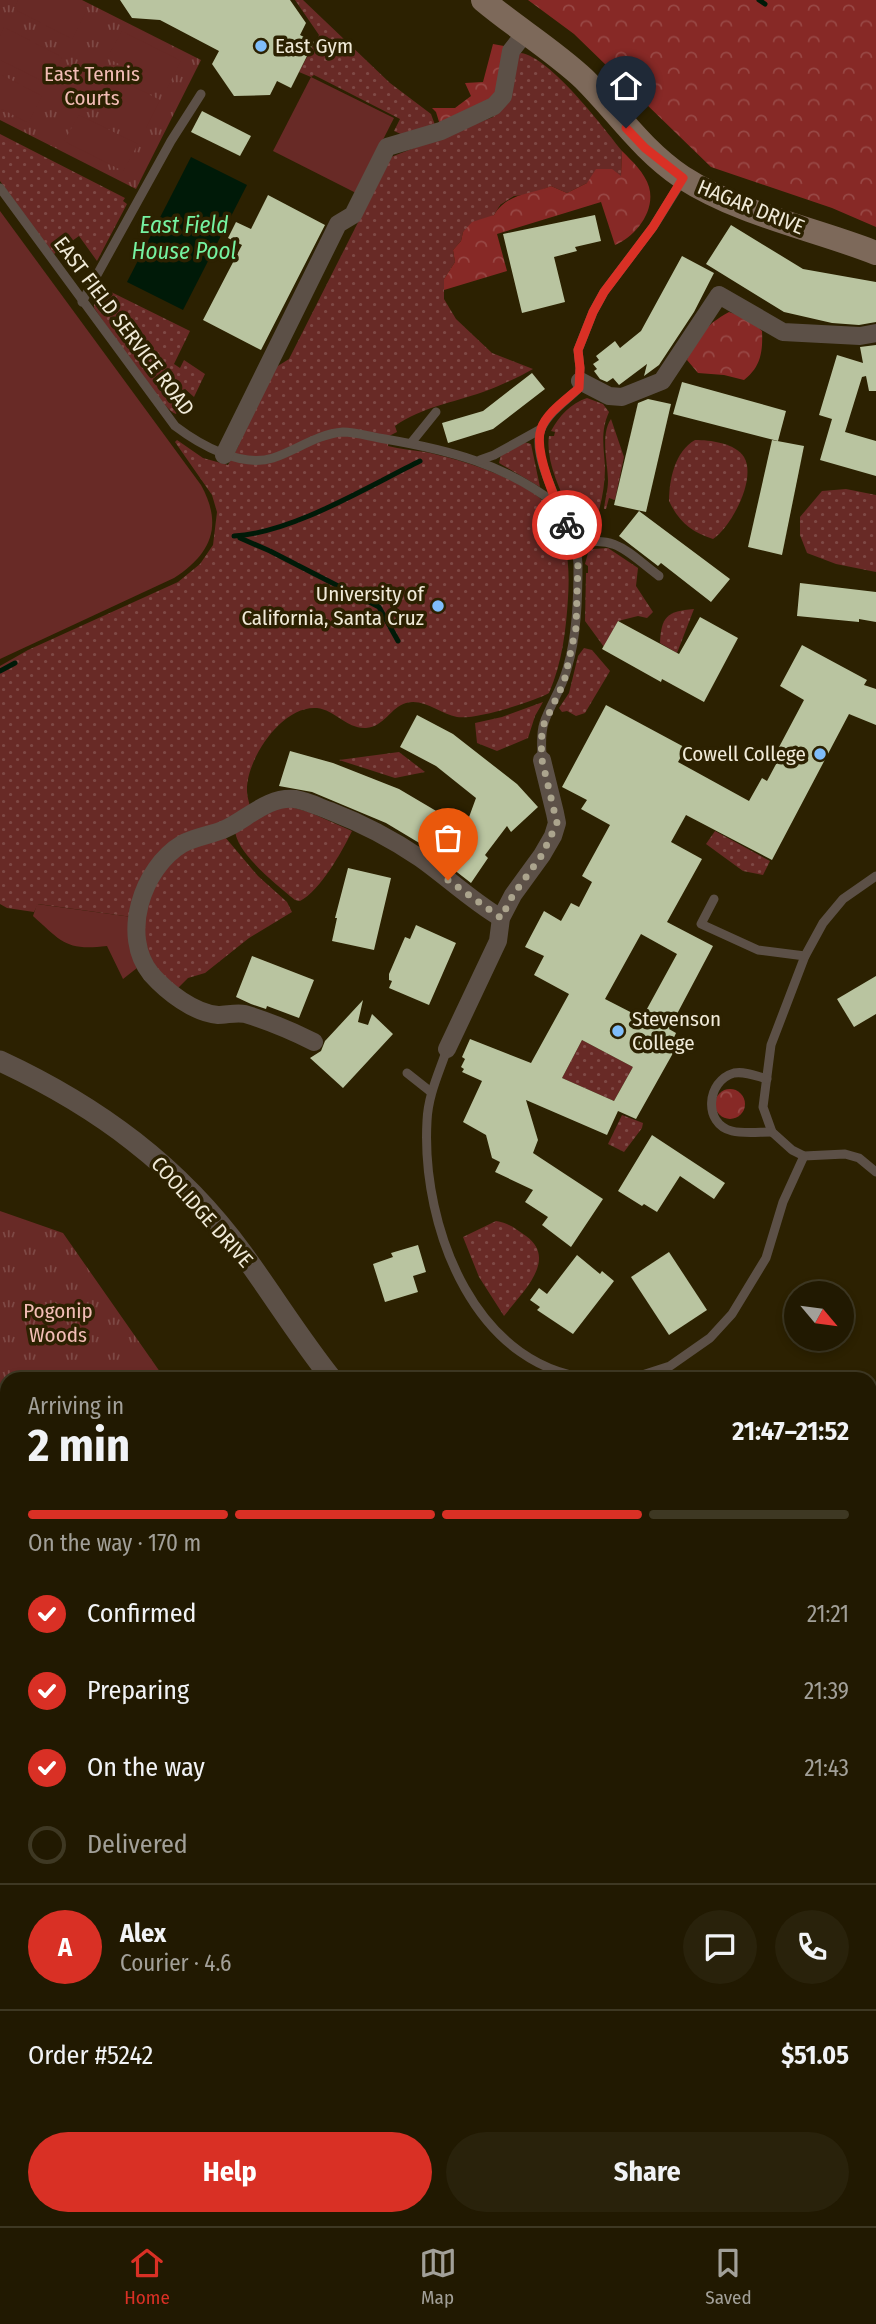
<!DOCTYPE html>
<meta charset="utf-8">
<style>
:root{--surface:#211901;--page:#29220b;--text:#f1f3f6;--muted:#a2a099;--line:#3e3823;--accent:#d93025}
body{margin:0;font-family:"Fira Sans Condensed",sans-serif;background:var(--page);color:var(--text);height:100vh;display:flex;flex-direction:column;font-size:26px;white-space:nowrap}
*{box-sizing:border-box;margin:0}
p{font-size:23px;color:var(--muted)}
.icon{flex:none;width:38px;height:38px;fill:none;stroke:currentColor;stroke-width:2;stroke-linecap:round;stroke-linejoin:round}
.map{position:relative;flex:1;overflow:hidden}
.panel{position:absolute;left:0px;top:1372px;width:877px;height:854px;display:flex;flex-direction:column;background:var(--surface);border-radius:21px 21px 0 0;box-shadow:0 4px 10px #0003,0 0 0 2px var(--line)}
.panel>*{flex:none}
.needle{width:46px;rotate:119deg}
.tools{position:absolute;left:784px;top:1281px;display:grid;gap:14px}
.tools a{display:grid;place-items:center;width:70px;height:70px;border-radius:50%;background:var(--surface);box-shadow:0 4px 10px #0003,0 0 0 2px var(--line);font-size:35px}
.pin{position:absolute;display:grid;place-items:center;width:60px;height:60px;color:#fff;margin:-72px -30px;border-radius:50% 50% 50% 0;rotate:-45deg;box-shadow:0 0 7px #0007}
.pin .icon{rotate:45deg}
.courier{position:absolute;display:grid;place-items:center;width:70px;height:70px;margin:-35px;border:5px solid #d93025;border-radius:50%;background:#fff;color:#222;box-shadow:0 2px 9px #0007}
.headline em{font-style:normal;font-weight:700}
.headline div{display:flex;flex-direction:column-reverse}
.headline{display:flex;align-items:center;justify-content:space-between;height:119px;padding:0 28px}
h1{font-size:46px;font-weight:700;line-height:52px}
.bar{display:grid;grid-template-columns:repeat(4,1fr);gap:10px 7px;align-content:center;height:84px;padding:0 28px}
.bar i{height:9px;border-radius:5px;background:var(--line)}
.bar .current{background:var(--accent)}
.bar p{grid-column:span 4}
.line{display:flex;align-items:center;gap:18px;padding:0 28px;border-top:2px solid var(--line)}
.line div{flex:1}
.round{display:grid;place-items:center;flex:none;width:74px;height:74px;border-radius:37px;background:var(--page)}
ol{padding:0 28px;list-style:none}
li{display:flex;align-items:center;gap:21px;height:77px}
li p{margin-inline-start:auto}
li .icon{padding:7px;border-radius:50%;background:var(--accent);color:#fff;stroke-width:4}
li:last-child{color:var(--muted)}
li i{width:38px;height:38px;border:4px solid var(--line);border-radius:50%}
.primary-button{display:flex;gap:14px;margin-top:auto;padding:14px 28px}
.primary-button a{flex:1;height:80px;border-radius:42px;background:var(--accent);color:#fff;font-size:28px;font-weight:700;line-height:80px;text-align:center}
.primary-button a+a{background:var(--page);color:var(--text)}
.tabs{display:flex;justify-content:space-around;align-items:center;height:98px;border-top:2px solid var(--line);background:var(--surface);font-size:19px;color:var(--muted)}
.tabs a{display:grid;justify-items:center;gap:4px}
.tabs .current{color:var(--accent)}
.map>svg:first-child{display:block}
.grass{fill:url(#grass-dots)}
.forest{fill:url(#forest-crowns)}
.park{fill:url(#park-tufts)}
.garden{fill:#682a26}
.water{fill:#001a08}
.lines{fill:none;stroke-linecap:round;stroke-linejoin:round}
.stream{stroke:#001a08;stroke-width:5}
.building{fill:#b9c4a0;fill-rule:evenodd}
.service{stroke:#5c5047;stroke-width:9}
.minor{stroke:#5c5047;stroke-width:18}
.tertiary{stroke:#5c5047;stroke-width:21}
.secondary{stroke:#7d695a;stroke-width:24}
.done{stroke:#aba48d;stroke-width:7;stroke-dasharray:0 12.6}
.route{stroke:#d93025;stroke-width:9}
.poi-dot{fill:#7fbdfa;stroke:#2c2101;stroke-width:2.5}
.labels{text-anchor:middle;stroke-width:7;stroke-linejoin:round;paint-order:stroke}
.poi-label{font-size:21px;fill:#f0ead8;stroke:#2c2101;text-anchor:start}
.park-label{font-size:21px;fill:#f3bdb6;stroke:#2c2101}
.street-label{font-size:21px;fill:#f0ead8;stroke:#2c2101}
.water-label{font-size:23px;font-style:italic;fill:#75f2a1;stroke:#2c2101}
</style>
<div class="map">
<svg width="876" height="2226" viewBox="0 0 876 2226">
<defs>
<pattern id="grass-dots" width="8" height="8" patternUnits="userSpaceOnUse" patternTransform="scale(1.75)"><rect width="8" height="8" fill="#682a26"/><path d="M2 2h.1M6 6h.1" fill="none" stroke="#7e4945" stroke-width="1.8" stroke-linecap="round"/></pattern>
<pattern id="forest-crowns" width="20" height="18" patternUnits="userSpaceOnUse" patternTransform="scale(1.75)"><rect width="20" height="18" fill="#872926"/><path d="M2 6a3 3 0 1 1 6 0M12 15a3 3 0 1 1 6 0" fill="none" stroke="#984845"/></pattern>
<pattern id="park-tufts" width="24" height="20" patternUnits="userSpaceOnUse" patternTransform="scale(1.75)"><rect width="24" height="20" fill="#682a26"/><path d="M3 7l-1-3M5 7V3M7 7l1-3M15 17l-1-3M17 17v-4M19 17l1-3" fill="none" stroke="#7e4945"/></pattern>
</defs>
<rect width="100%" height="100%" fill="#2c2101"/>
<!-- grass -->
<g class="grass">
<path d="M295,0H303L390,83L431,114L435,125L403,135L394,131L400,119L314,75L311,77L299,72L319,35Z"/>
<path d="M521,53C550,57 603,127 622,151L621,177L587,183L567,193L551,186L532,194L514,196L500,205L494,215L463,232L461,241L453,250L455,262L444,279V299L456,319L492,353L533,369C517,378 500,386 483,392C452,403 422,407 395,426L397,432L389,436L388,446C400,449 413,450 425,452C459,459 531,480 551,510C568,536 570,568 568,598C566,631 562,663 549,693C533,702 475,720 457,717C440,714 424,698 406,703C391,707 384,727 366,728C347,729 335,710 317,708C282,705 246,759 247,791C247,796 249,802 250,807L233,819L179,839L132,917L38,904L34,912L7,908L0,904V666L28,650L178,582L200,564L213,545L217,512L212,495L175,442L177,440L203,458L228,465L239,445L238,438L273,369L289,359L391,157L493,117L508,101L515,56Z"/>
<path d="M0,134L125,198L123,201L127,204L97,261L79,236L54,254L47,246L0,181Z"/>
<path d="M101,287L190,331L174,364L180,368L184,360L205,374L194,397L185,389L173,397L180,407L176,414C161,409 107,326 94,308V299Z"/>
<path d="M587,398L603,404L609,412C600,432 604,447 605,468C605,489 600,510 593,529L589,533L574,523L572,518C562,493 545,462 549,436H554L555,432L551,431C559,416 571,403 587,398Z"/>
<path d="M611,419L624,457L615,500L609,498L606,509H604C605,499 608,490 608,481C608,462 600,435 611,419Z"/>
<path d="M695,440C710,440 735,443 744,457C757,479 731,527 713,539C691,532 679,522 669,501C669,480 675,451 695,440Z"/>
<path d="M524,442L531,444L540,487L499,463L501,455Z"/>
<path d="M846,489L876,495V572L836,564L807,553L800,535V517L822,491Z"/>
<path d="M608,548L638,568L636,586L653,612L647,618L638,616L618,621L604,647L585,621L586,573H588V566L585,564L588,553L593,549Z"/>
<path d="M694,609L677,653L660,643C661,617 667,611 694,609Z"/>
<path d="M584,648L592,650L610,671L585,713L576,716L567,711L562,712L559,708L569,693L578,656Z"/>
<path d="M543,702L535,716L528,738L497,751L477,743L475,723L502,717Z"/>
<path d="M399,752L425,772L395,778L339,760Z"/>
<path d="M284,805L309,812L352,831C343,850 320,891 300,901L295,900C277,885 236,853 235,830Z"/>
<path d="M715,831L770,861L763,875L743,871L706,844Z"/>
<path d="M225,837L258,876L287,902L292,912L249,938L205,973L188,978L176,990L150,963L140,930L156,878L185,850Z"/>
<path d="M582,1040L633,1067L614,1101L562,1078Z"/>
<path d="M622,1115L643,1123L642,1128L624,1152L608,1144Z"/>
<path d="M496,1221C509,1223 516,1229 526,1236C559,1260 521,1293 504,1316L479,1277L463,1237Z"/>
</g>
<!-- forest -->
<g class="forest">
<path d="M528,0H876V227L832,208L711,167L574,34Z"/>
<path d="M493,44L504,46L496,97L440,125L436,112L432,108H455L471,96L465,83L483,82Z"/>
<path d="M622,151C632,161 645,173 649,187C656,211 635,237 615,245L601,202L497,234L507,271L444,290V279L455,262L453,250L461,241L463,232L472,222L494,215C507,193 529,195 551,186L567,193L587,183L596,169H612L621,176Z"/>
<path d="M729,312L750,319L762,331C763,351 761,367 744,380L724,375L698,373L687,360C696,337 707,324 729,312Z"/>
<circle cx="730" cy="1104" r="15"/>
<path d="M870,1516L876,1518V2226H145L870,2219Z"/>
</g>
<!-- park -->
<g class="park">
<path d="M0,0H82L201,60L136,189L0,120Z"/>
<path d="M0,1211L63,1233L165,1379H7V2219H870V1755L876,1756V2226H0Z"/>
</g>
<!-- garden -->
<g class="garden">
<path d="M18,0H62L86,12L72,39L14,9Z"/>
<path d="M4,27L62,57L49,84L0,60V36Z"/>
<path d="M122,31L181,61L167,88L107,58Z"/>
<path d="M101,70L160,100L146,128L86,98Z"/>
<path d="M0,74L42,96L28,123L0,108Z"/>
<path d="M311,77L394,118L356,193L273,151Z"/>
<path d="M79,115L138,144L123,171L64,141Z"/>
<path d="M0,211L201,485C223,525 212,553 174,578L0,659Z"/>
<path d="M37,904L132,917L134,959L137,968L123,979L107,946C66,951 62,942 33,916Z"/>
</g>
<!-- water -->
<path class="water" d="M191,157L247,185L183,310L127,282Z"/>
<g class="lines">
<!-- stream -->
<g class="stream">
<path d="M759,0L765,4"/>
<path d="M234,536C292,533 367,487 420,461"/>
<path d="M240,538L270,551L379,607L398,641"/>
<path d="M0,671L15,663"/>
<path d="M31,2226L41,2219"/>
<path d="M340,2226L341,2219"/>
</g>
</g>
<!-- building -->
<g class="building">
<path d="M120,0H290L306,23L300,35L314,42L291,88L277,81L270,95L234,96L212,64L219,51L160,20L132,18Z"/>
<path d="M202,111L251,136L240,156L191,132Z"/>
<path d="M268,195L325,225L261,350L203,320L242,245L228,238L236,222L251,229Z"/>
<path d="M595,215L601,241L575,247L577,251L554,257L565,302L522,313L503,234Z"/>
<path d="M731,225L803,269L876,282V322L859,325L832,323L784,312L706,264Z"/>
<path d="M682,256L714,273L694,312L659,365L644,376L647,364L619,385L613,378L607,382L600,379L594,371L597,369L593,364L599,360L596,356L615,341L620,348L641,331Z"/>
<path d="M876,345V391H869L866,376L862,377L845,432L876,441V476L820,460L832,419L819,415L837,355L863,363L860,347Z"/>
<path d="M532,373L545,389L493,429L448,443L442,423L483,411Z"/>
<path d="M682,382L786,411L778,441L673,414Z"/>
<path d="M648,399L671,404L646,512L614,505L638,403Z"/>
<path d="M772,440L804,446L782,555L748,547Z"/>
<path d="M639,511L730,579L711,602L661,563L658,566L619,536Z"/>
<path d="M800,583L876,592V622L859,619V622L797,616Z"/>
<path d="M700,617L738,638L704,702L662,679L661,682L602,649L618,621L679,654Z"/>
<path d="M802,645L867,680L864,685L876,689V725L849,714L772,860L686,815L671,842L702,859L667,922L713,946L669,1029L676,1033L672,1042L677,1046L636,1119L618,1111L607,1135L526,1100L538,1140L533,1153L603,1199L571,1247L542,1225L548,1217L525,1202L533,1190L495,1172L500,1162L492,1158L486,1135L463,1122L482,1081L462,1072L464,1069L461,1067L465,1059L462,1057L470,1039L531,1063L569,994L534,975L544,956L525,947L544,911L561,921L571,903L579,907L592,882L582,876L610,825L581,809L587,800L562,787L606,705L686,748L678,762L749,801L762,778L767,781L783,751L778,749L804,700L780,686ZM641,934L677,954L642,1018L605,999ZM582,1040L633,1067L614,1101L562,1078Z"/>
<path d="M417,715L453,734L517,784L538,807L511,832L507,826L485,855L488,858L471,883L444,862L446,859L386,823L312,792L279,786L290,751L333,763L399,789L465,828L476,798L436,766L400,747Z"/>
<path d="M348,868L391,878L374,950L332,941L337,918H335Z"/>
<path d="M416,925L456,943L429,1005L389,988L392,981L389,980V974L405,937L410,939Z"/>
<path d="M252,956L314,980L299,1018L267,1006L266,1009L251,1004L236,997Z"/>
<path d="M876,976V1014L854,1027L837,999Z"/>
<path d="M363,1000L358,1022L368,1025L372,1014L393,1034L343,1088L310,1058L321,1051L325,1041Z"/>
<path d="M652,1135L725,1183L714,1199L680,1176L657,1212L644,1204L642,1206L618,1191Z"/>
<path d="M418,1245L426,1272L413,1276L418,1292L385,1302L373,1264L393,1257L391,1253Z"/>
<path d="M669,1252L707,1310L669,1335L631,1277Z"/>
<path d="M577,1255L600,1274L602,1271L614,1281L573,1334L537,1310L540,1307L530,1300L539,1288L547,1294Z"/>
</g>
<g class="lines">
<!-- service -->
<g class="service">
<path d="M0,188L175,426C200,445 241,468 273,458C297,450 317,434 343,432C356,432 371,437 385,439C449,450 505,464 557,505"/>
<path d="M82,302L171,141L201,94"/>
<path d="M411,443L436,412"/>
<path d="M480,460L494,455L541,429"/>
<path d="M576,545C616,533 629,554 659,576"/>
<path d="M542,760C542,748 540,735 544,723C550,705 562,688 567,669C577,636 578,598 578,564C577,528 526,459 542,427C550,411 567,400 579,388L580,368L578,350L593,312L604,292L653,227L683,179"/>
<path d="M876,876L843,899L823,923L805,956L771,1045L763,1107L772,1132L792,1150L804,1156L845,1154L859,1158L876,1172"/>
<path d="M714,899L701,924L758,950L805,956"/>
<path d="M447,1049C439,1073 428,1095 427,1121C421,1227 476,1375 601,1379"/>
<path d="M407,1073L431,1092"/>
<path d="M767,1079C756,1076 745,1071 734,1073C706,1081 703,1124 732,1131C744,1134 759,1132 772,1132"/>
<path d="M620,1379L636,1377L670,1366L710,1338L732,1314L766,1258L783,1202L804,1156"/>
</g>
<!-- minor -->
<g class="minor">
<path d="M580,381L609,396L622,397L662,381L719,295L783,332L860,336L876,333"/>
<path d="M224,455L338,224L353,215L387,147L441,131L494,106L503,96L511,51L525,33"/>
<path d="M314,1042C292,1031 268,1021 245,1014C236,1012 227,1015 218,1015C194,1013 167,992 151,974C120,936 142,868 182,844C197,836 213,835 227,828C248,818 269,796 295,799C307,801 319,807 330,811C361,823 392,839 420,858C447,877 472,901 501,918"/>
<path d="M447,1049L498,941L501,918L513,895L542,855L553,836L557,823L555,813L542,760"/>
</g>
<!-- tertiary -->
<g class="tertiary">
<path d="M0,1061C97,1106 179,1166 243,1254C273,1295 300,1339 332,1379"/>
<path d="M870,1421L876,1410"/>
</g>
<!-- secondary -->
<path class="secondary" d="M483,0C515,27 553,50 584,79C617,112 642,150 682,177C741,215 812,228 876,253"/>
</g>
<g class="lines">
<!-- done -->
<path class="done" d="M448,880L501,918L513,895L542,855L557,823L542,760L541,740L544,724L564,682L576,628L578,563L576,545L567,525"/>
<!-- route -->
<path class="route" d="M567,525C557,505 533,451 541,429C546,413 567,399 579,388L580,368L578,350L593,312L604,292L653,227L683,178L645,148L626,128"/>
</g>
<!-- markers -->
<g class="poi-dot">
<circle cx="261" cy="46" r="7"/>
<circle cx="438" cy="606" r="7"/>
<circle cx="820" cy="754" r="7"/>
<circle cx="618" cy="1031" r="7"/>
</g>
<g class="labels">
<!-- poi labels -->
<g class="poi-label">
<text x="275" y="53">East Gym</text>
<text x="424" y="601" text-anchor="end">University of<tspan x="424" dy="24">California, Santa Cruz</tspan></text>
<text x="806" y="761" text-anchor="end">Cowell College</text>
<text x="632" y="1026">Stevenson<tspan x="632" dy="24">College</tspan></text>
</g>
<!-- park labels -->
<g class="park-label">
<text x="92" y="81">East Tennis<tspan x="92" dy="24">Courts</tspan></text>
<text x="58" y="1318">Pogonip<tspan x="58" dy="24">Woods</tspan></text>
</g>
<!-- street labels -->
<g class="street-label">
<text transform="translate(751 207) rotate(22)" y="7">HAGAR DRIVE</text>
<text transform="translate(124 326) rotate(53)" y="7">EAST FIELD SERVICE ROAD</text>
<text transform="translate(202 1212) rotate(48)" y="7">COOLIDGE DRIVE</text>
</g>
<!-- water labels -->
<g class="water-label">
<text x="184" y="233">East Field<tspan x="184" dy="26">House Pool</tspan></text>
</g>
</g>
</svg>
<div class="tools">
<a><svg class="needle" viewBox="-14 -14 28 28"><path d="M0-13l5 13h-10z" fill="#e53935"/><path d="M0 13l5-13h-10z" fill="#a2a099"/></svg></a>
</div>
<div class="pin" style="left:448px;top:880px;background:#ea580c"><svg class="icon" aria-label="bag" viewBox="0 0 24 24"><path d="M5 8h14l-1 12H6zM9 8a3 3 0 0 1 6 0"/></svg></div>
<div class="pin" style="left:626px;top:128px;background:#1f2937"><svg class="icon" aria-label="home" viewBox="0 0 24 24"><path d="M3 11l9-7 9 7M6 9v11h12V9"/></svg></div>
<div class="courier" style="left:567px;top:525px"><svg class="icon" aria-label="bike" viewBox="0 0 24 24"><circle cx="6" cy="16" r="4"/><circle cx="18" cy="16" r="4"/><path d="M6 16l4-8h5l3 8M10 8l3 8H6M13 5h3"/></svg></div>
<section class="panel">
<div class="headline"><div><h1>2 min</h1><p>Arriving in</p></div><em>21:47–21:52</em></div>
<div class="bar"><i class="current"></i><i class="current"></i><i class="current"></i><i></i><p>On the way · 170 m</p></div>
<ol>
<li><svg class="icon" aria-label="check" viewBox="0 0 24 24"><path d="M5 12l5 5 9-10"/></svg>Confirmed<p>21:21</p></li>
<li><svg class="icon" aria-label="check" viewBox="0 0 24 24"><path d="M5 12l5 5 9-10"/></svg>Preparing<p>21:39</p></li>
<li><svg class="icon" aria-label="check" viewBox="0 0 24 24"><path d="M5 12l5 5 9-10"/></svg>On the way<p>21:43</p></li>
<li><i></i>Delivered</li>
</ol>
<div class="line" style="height:126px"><b class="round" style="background:var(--accent);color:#fff">A</b><div><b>Alex</b><p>Courier · 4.6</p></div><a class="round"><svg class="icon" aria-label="chat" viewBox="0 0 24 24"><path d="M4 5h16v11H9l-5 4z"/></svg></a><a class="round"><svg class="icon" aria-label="phone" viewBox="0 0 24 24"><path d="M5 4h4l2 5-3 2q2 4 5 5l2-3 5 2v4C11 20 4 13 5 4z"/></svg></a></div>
<div class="line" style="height:91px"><div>Order #5242</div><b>$51.05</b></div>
<div class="primary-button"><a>Help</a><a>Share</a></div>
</section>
</div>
<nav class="tabs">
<a class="current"><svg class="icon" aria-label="home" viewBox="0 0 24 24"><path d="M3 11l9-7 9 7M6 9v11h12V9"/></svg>Home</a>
<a><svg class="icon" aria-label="map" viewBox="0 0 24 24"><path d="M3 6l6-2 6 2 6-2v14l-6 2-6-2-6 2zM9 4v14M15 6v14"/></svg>Map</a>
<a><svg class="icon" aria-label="saved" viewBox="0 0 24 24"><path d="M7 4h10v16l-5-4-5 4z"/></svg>Saved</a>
</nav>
